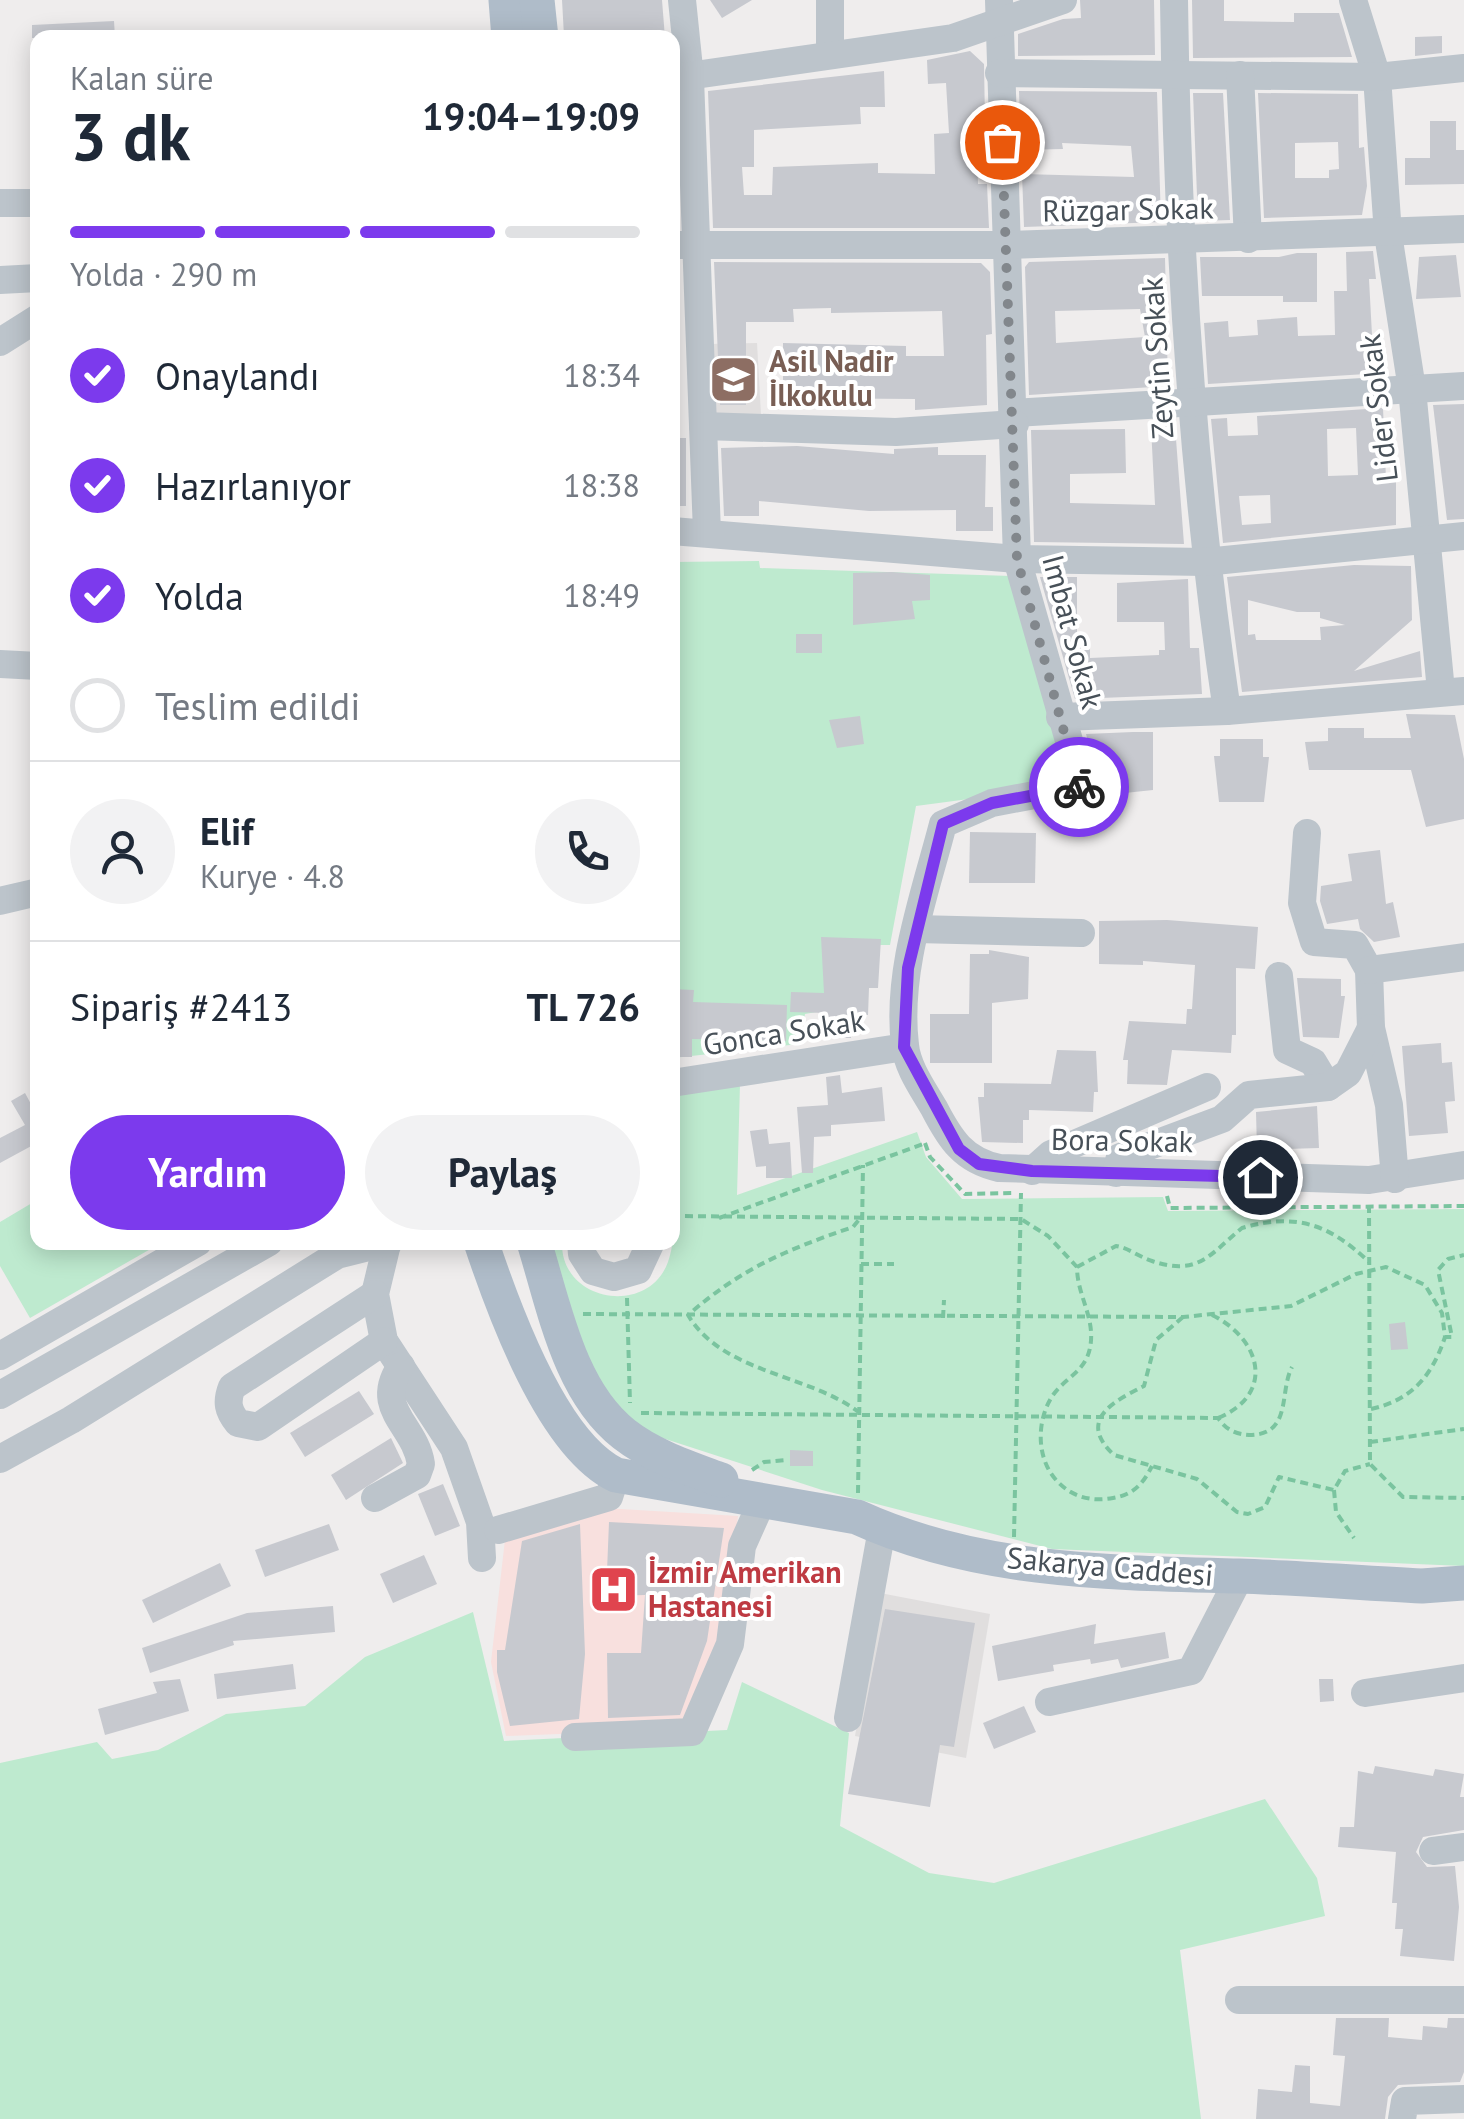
<!DOCTYPE html>
<html lang="tr">
<meta charset="utf-8">
<style>
:root{--surface:#fff;--page:#f2f2f3;--text:#1f2937;--muted:#747a83;--line:#e0e1e3;--accent:#7c3aed}
body{margin:0;font-family:"PT Sans",sans-serif;background:var(--page);color:var(--text);height:100vh;display:flex;flex-direction:column;font-size:38px;white-space:nowrap}
*{box-sizing:border-box;margin:0}
p{font-size:32px;color:var(--muted)}
.icon{flex:none;width:55px;height:55px;fill:none;stroke:currentColor;stroke-width:2;stroke-linecap:round;stroke-linejoin:round}
.map{position:relative;flex:1;overflow:hidden}
.side{position:absolute;left:30px;top:30px;width:650px;height:1220px;display:flex;flex-direction:column;background:var(--surface);border-radius:20px;box-shadow:0 5px 25px #0003}
.side>*{flex:none}
.pin{position:absolute;display:grid;place-items:center;width:85px;height:85px;color:#fff;margin:-42px;border:5px solid #fff;border-radius:50%;box-shadow:0 2px 10px #0007}
.courier{position:absolute;display:grid;place-items:center;width:100px;height:100px;margin:-50px;border:8px solid #7c3aed;border-radius:50%;background:#fff;color:#222;box-shadow:0 2px 12px #0007}
.head em{font-style:normal;font-weight:800}
.head div{display:flex;flex-direction:column-reverse}
.head{display:flex;align-items:center;justify-content:space-between;height:170px;padding:0 40px}
h1{font-size:65px;font-weight:800;line-height:75px}
.bar{display:grid;grid-template-columns:repeat(4,1fr);gap:15px 10px;align-content:center;height:120px;padding:0 40px}
.bar i{height:12px;border-radius:8px;background:var(--line)}
.bar .current{background:var(--accent)}
.bar p{grid-column:span 4}
.line{display:flex;align-items:center;gap:25px;padding:0 40px;border-top:2px solid var(--line)}
.line div{flex:1}
.round{display:grid;place-items:center;flex:none;width:105px;height:105px;border-radius:52px;background:var(--page)}
ol{padding:0 40px;list-style:none}
li{display:flex;align-items:center;gap:30px;height:110px}
li p{margin-inline-start:auto}
li .icon{padding:10px;border-radius:50%;background:var(--accent);color:#fff;stroke-width:4}
li:last-child{color:var(--muted)}
li i{width:55px;height:55px;border:5px solid var(--line);border-radius:50%}
.primary-button{display:flex;gap:20px;margin-top:auto;padding:20px 40px}
.primary-button a{flex:1;height:115px;border-radius:60px;background:var(--accent);color:#fff;font-size:40px;font-weight:800;line-height:115px;text-align:center}
.primary-button a+a{background:var(--page);color:var(--text)}
.map>svg:first-child{display:block}
.education{fill:#e0dede}
.medical{fill:#f8e0de}
.green{fill:#beeacf}
.building{fill:#c7c9cf;fill-rule:evenodd}
.lines{fill:none;stroke-linecap:round;stroke-linejoin:round}
.path{stroke:#7ac49f;stroke-width:4;stroke-dasharray:8 5;stroke-linecap:butt}
.minor{stroke:#bcc4cb;stroke-width:28}
.major{stroke:#afbcc9;stroke-width:35}
.done{stroke:#82878c;stroke-width:10;stroke-dasharray:0 18}
.route{stroke:#7c3aed;stroke-width:12}
.labels{text-anchor:middle;stroke-width:8;stroke-linejoin:round;paint-order:stroke}
.street-label{font-size:30px;fill:#475058;stroke:#fff}
.education-label{font-size:30px;font-weight:bold;fill:#785e54;stroke:#fff;text-anchor:start}
.health-label{font-size:30px;font-weight:bold;fill:#be3a42;stroke:#fff;text-anchor:start}
</style>
<div class="map">
<svg width="1464" height="2119" viewBox="0 0 1464 2119">
<rect width="100%" height="100%" fill="#efeded"/>
<!-- education -->
<g class="education">
<path d="M757,343L761,415L709,413V344Z"/>
<path d="M880,1593L990,1614L966,1758L855,1736Z"/>
</g>
<!-- medical -->
<path class="medical" d="M587,1507L738,1516L719,1649L689,1729L506,1736L491,1662L506,1531Z"/>
<!-- green -->
<g class="green">
<path d="M759,561L760,568L1011,576L1076,785L916,806L890,945H841L833,1009L805,1014L799,1044L673,1058L672,562Z"/>
<path d="M740,1084L737,1195L917,1132L926,1157L962,1199L1163,1197L1168,1211L1464,1209V1566L1052,1549L822,1490L653,1435L619,1413L586,1359L548,1243H562C561,1302 648,1317 668,1262C681,1226 674,1137 675,1094Z"/>
<path d="M37,1200L38,1242L161,1243L30,1318L0,1266V1222Z"/>
<path d="M473,1612L504,1741L727,1730L742,1682L849,1733L840,1826L929,1873L994,1883L1265,1799L1317,1878L1325,1916L1180,1950L1201,2119H0V1763L97,1742L112,1759L158,1750L226,1714L305,1706L365,1657Z"/>
</g>
<!-- building -->
<g class="building">
<path d="M562,0H662L665,38H627V33L564,36Z"/>
<path d="M710,0H752L722,18Z"/>
<path d="M1080,0H1154L1155,55L1018,56V34L1063,19L1081,18Z"/>
<path d="M1192,0H1224V21L1294,22V13H1339L1352,57L1193,58Z"/>
<path d="M114,21L115,38H32V25Z"/>
<path d="M1442,36V53L1415,56V37Z"/>
<path d="M970,51L984,64L985,121H976L978,184H987L989,228H713L708,91L884,71L885,107H860L861,124L754,130V167H742L744,195H772L773,167L878,163V173L935,174L934,134L949,133L946,83L928,84L927,60Z"/>
<path d="M1019,91L1157,92L1161,222L1024,227L1022,174L1134,177L1131,146L1062,143L1063,149L1021,150Z"/>
<path d="M1193,93H1223L1230,220L1198,221Z"/>
<path d="M1258,93L1358,94L1359,148L1364,147L1367,186L1362,215L1264,218ZM1338,142L1339,169L1329,170V178H1295V143Z"/>
<path d="M672,95H673L678,227L672,226Z"/>
<path d="M1430,121H1456V150H1464V184L1405,185V158H1430Z"/>
<path d="M1373,251L1376,279H1369L1372,335H1367L1374,365L1366,374L1208,384L1204,323L1228,321L1229,337L1258,335L1257,320L1297,317L1298,336L1335,335L1334,291H1347L1346,252Z"/>
<path d="M1297,253H1317V302H1283V296H1202L1200,257H1279Z"/>
<path d="M1456,255L1461,297L1416,299L1419,257Z"/>
<path d="M1165,258L1168,386L1029,395L1025,267L1029,262ZM1140,309L1145,337L1056,343L1055,311Z"/>
<path d="M714,262L981,263L990,272L992,334L986,335L987,405L915,410V399L783,398V343L906,346V356H944L942,311L831,313V308L793,309L794,322H746V405H720Z"/>
<path d="M1464,404V519L1447,520L1433,405Z"/>
<path d="M1383,408L1386,479H1396V525L1223,543L1211,419L1227,418L1228,436L1258,435L1257,416ZM1356,428L1358,475L1328,476L1327,429ZM1270,495L1271,523L1242,525L1239,496Z"/>
<path d="M1175,426L1184,544L1034,542L1031,430L1125,429L1126,473L1070,474V503L1155,505L1151,427Z"/>
<rect x="672" y="438" width="14" height="68"/>
<path d="M797,446L894,454V449L938,447V455H986L985,507H993V531H956V510L869,511L759,501V516H724L721,448Z"/>
<path d="M1354,565L1411,566L1412,620L1354,671L1420,651L1422,677L1242,692L1227,577ZM1248,600L1297,612H1320V618L1345,625L1320,627L1321,640H1256L1255,634L1248,635Z"/>
<path d="M892,572L930,575V600L912,601L915,619L853,625V573Z"/>
<path d="M1040,577H1077V648L1090,647V658L1159,655V650H1165L1164,622H1117V583L1188,579L1190,648H1199L1202,694L1075,699Z"/>
<rect x="796" y="634" width="26" height="19"/>
<path d="M1406,714L1455,715L1464,759V819L1426,827L1411,770H1309L1305,742L1328,741V728H1364V738H1411Z"/>
<path d="M860,716L864,744L837,748L829,720Z"/>
<path d="M1133,732H1153V790L1096,796L1099,781L1086,734Z"/>
<path d="M1220,739H1263V757H1269L1264,802H1219L1214,756H1220Z"/>
<path d="M970,832L1036,833L1035,883H969Z"/>
<path d="M1380,850L1386,904L1393,902L1400,937L1374,942L1360,929L1358,919L1327,924L1320,901L1321,886L1352,881L1348,854Z"/>
<path d="M1167,920L1258,927L1255,969L1236,968V1035H1232L1231,1053L1172,1050L1167,1085L1127,1084L1128,1060H1123L1129,1021L1186,1024L1187,1009H1192L1195,965L1143,961V965L1099,964V921Z"/>
<path d="M821,937L881,939L878,988H869L868,1015H852L851,1038H826L827,1013L790,1012L791,992L824,993Z"/>
<path d="M989,950L1029,957L1028,999L992,1003V1063H930V1014H969L970,954H989Z"/>
<path d="M1297,978L1341,979V996H1345L1339,1038L1303,1037Z"/>
<path d="M672,989L694,990L693,1002L787,1005L786,1041L692,1039V1057H672Z"/>
<path d="M1441,1043L1442,1063L1452,1062L1455,1101L1445,1102L1448,1133L1409,1136L1402,1046Z"/>
<path d="M1057,1050L1096,1051L1098,1092H1094L1093,1112L1029,1110V1120H1023V1143L982,1142L978,1097H984V1083L1051,1084Z"/>
<path d="M840,1075L842,1093L882,1087L885,1121L831,1125V1136L814,1137L813,1173H802L797,1107L828,1105L826,1077Z"/>
<path d="M25,1093L38,1117V1149L35,1144L0,1163V1138L25,1125L11,1101Z"/>
<path d="M1317,1106L1319,1148L1257,1150L1256,1112Z"/>
<path d="M767,1129L769,1144L790,1142L792,1178H766V1166L756,1167L750,1131Z"/>
<path d="M1405,1322L1408,1349L1391,1350L1389,1324Z"/>
<path d="M359,1391L374,1414L305,1457L290,1433Z"/>
<path d="M391,1438L403,1463L346,1500L331,1475Z"/>
<path d="M790,1450L813,1451V1466H790Z"/>
<path d="M443,1484L460,1526L435,1536L418,1494Z"/>
<path d="M609,1522L724,1528L707,1641L680,1715L608,1718L607,1653H641L645,1595L606,1596Z"/>
<path d="M329,1524L339,1550L265,1577L255,1550Z"/>
<path d="M580,1524L585,1654L579,1719L510,1726L497,1672V1650H505L522,1541Z"/>
<path d="M424,1555L437,1584L393,1603L380,1574Z"/>
<path d="M220,1563L231,1586L153,1623L142,1600Z"/>
<path d="M333,1606L335,1632L233,1641L234,1645L150,1673L142,1648L247,1613Z"/>
<path d="M885,1609L975,1623L954,1747L940,1745L930,1807L848,1794Z"/>
<path d="M1096,1624L1094,1644L1165,1632L1169,1658L1121,1668L1118,1659L1091,1664L1090,1659L1053,1665L1054,1671L998,1681L992,1646Z"/>
<path d="M293,1664L296,1689L217,1699L214,1674Z"/>
<path d="M180,1679L189,1711L105,1735L98,1709L157,1693L153,1682Z"/>
<path d="M1319,1679H1333L1334,1701L1320,1702Z"/>
<path d="M1024,1706L1036,1732L994,1749L983,1723Z"/>
<path d="M1375,1766L1433,1776L1435,1769L1464,1774L1460,1797H1464V1830L1423,1837L1416,1852L1427,1867L1455,1866L1459,1907L1454,1961L1400,1956L1403,1929H1395L1397,1903H1392L1396,1852L1338,1847L1340,1827H1354L1358,1771L1373,1774Z"/>
<path d="M1336,2018H1389L1388,2037L1422,2040L1423,2026L1447,2028L1448,2018H1464V2072L1460,2082L1398,2085L1388,2097L1385,2119H1256L1258,2089L1292,2092L1295,2065L1310,2066V2103L1340,2106L1345,2056L1333,2055Z"/>
</g>
<g class="lines">
<!-- path -->
<g class="path">
<path d="M925,1143L930,1157L965,1194L1015,1193"/>
<path d="M1167,1196L1170,1208L1464,1206"/>
<path d="M1369,1205L1370,1464L1403,1497L1464,1498"/>
<path d="M672,1216L1021,1219L1048,1236L1077,1267C1077,1296 1096,1318 1090,1348C1085,1372 1066,1377 1053,1395C1036,1420 1036,1459 1057,1481C1072,1497 1091,1502 1113,1498C1133,1495 1143,1484 1152,1466"/>
<path d="M719,1218L926,1143"/>
<path d="M861,1264H894"/>
<path d="M1077,1267L1116,1246C1129,1248 1139,1257 1152,1261C1199,1277 1211,1253 1242,1228C1297,1212 1330,1225 1369,1262"/>
<path d="M627,1298L630,1403"/>
<path d="M583,1314L1183,1317L1291,1306L1356,1274L1386,1267L1425,1285L1442,1313L1445,1337H1452L1438,1270L1448,1259L1464,1255"/>
<path d="M1212,1315C1261,1339 1276,1394 1218,1418"/>
<path d="M1183,1317L1156,1340L1144,1386C1117,1400 1075,1419 1114,1455L1197,1479L1237,1512L1248,1514L1265,1507L1279,1477L1334,1490L1345,1471L1370,1464"/>
<path d="M943,1318L944,1300"/>
<path d="M1371,1409C1412,1400 1432,1376 1445,1337"/>
<path d="M641,1413L1218,1418C1226,1430 1237,1435 1252,1435C1292,1433 1279,1392 1292,1367"/>
<path d="M860,1413C810,1374 723,1374 688,1315C742,1268 786,1250 853,1227L862,1216"/>
<path d="M1370,1442L1464,1429"/>
<path d="M752,1470L764,1462L786,1460"/>
<path d="M1334,1490L1336,1512L1354,1538"/>
<path d="M858,1493L863,1165"/>
<path d="M1014,1537L1021,1193"/>
</g>
<!-- minor -->
<g class="minor">
<path d="M682,0L690,78L707,533"/>
<path d="M830,0V55"/>
<path d="M999,0L1017,559L1082,786L992,803L943,824C925,894 896,971 905,1045C907,1067 923,1089 934,1108C950,1139 963,1160 999,1168L1369,1180L1464,1165"/>
<path d="M1174,0C1177,237 1192,476 1227,711"/>
<path d="M1353,0L1377,77L1388,234L1412,389L1441,691"/>
<path d="M999,73L1377,77L1464,68"/>
<path d="M1240,75L1248,239"/>
<path d="M674,78L953,38L1063,0"/>
<path d="M0,203H38"/>
<path d="M672,245H1006L1464,229"/>
<path d="M0,280L38,278"/>
<path d="M0,342L38,318"/>
<path d="M1014,413L1464,386"/>
<path d="M703,426L896,432L1015,424"/>
<path d="M672,531L1017,559L1205,562L1464,536"/>
<path d="M0,664L38,666"/>
<path d="M1060,717L1227,711L1464,691"/>
<path d="M1307,833L1302,903L1314,942L1355,945L1369,970L1371,1028L1389,1105L1395,1179"/>
<path d="M0,901L38,892"/>
<path d="M916,929L1081,933"/>
<path d="M1369,970L1464,957"/>
<path d="M1279,976L1287,1050L1313,1062L1328,1087"/>
<path d="M672,1083L905,1047"/>
<path d="M1032,1171L1051,1154L1207,1087"/>
<path d="M1116,1173L1120,1157L1222,1119L1249,1095L1328,1087L1348,1073L1371,1028"/>
<path d="M581,1242L582,1254L593,1271L614,1277L638,1270L651,1242"/>
<path d="M387,1244L375,1294L384,1341L454,1448L480,1522L482,1558"/>
<path d="M375,1294L232,1387C226,1402 228,1411 238,1423L258,1427L384,1341"/>
<path d="M0,1356L198,1242"/>
<path d="M0,1395L269,1242"/>
<path d="M0,1459L71,1420L337,1255L389,1242"/>
<path d="M375,1498L417,1475L421,1464C415,1424 372,1409 401,1366"/>
<path d="M498,1530L609,1497L616,1475"/>
<path d="M1365,1693L1464,1678"/>
<path d="M1049,1702L1191,1671L1240,1576"/>
<path d="M848,1718L882,1529"/>
<path d="M575,1737L692,1732L730,1644L742,1546L763,1499"/>
<path d="M1433,1851L1464,1847"/>
<path d="M1239,2000H1464"/>
<path d="M1402,2119L1405,2101L1464,2099"/>
</g>
<!-- major -->
<g class="major">
<path d="M506,0L509,38"/>
<path d="M537,0L541,38"/>
<path d="M481,1242C503,1308 552,1444 616,1475L857,1517C977,1572 1110,1573 1239,1576C1300,1578 1361,1583 1422,1586L1464,1583"/>
<path d="M534,1242C554,1306 569,1391 624,1434C652,1456 689,1468 721,1480"/>
</g>
</g>
<g class="lines">
<!-- done -->
<path class="done" d="M1002,142L1017,559L1079,787"/>
<!-- route -->
<path class="route" d="M1079,787L992,803L943,824L908,968L904,1047L959,1149L979,1164L1032,1171L1260,1177"/>
</g>
<!-- icons -->
<defs>
<symbol id="school-square" viewBox="-11 -11 22 22"><rect x="-9" y="-9" width="18" height="18" rx="4" fill="#8d6e63" stroke="#fff"/><path d="M0-5L7-2L0 1L-7-2ZM-4 1L0 2.5L4 1V4Q0 6-4 4Z" fill="#fff"/></symbol>
<symbol id="hospital-square" viewBox="-11 -11 22 22"><rect x="-9" y="-9" width="18" height="18" rx="4" fill="#e0444e" stroke="#fff"/><path d="M-5-5h3v3.5h4V-5h3V5h-3V1.5h-4V5h-3Z" fill="#fff"/></symbol>
</defs>
<g fill-rule="evenodd">
<use href="#school-square" x="706" y="352" width="55" height="55"/>
<use href="#hospital-square" x="586" y="1562" width="55" height="55"/>
</g>
<g class="labels">
<!-- street labels -->
<g class="street-label">
<text transform="translate(1128 210) rotate(-1)" y="10">Rüzgar Sokak</text>
<text transform="translate(1158 358) rotate(-94)" y="10">Zeytin Sokak</text>
<text transform="translate(1379 408) rotate(-97)" y="10">Lider Sokak</text>
<text transform="translate(1072 632) rotate(75)" y="10">Imbat Sokak</text>
<text transform="translate(784 1033) rotate(-9)" y="10">Gonca Sokak</text>
<text transform="translate(1122 1141) rotate(1)" y="10">Bora Sokak</text>
<text transform="translate(1110 1567) rotate(5)" y="10">Sakarya Caddesi</text>
</g>
<!-- education labels -->
<g class="education-label">
<text x="769" y="372">Asil Nadir<tspan x="769" dy="34">İlkokulu</tspan></text>
</g>
<!-- health labels -->
<g class="health-label">
<text x="648" y="1583">İzmir Amerikan<tspan x="648" dy="34">Hastanesi</tspan></text>
</g>
</g>
</svg>
<div class="pin" style="left:1002px;top:142px;background:#ea580c"><svg class="icon" aria-label="bag" viewBox="0 0 24 24"><path d="M5 8h14l-1 12H6zM9 8a3 3 0 0 1 6 0"/></svg></div>
<div class="pin" style="left:1260px;top:1177px;background:#1f2937"><svg class="icon" aria-label="home" viewBox="0 0 24 24"><path d="M3 11l9-7 9 7M6 9v11h12V9"/></svg></div>
<div class="courier" style="left:1079px;top:787px"><svg class="icon" aria-label="bike" viewBox="0 0 24 24"><circle cx="6" cy="16" r="4"/><circle cx="18" cy="16" r="4"/><path d="M6 16l4-8h5l3 8M10 8l3 8H6M13 5h3"/></svg></div>
<section class="side">
<div class="head"><div><h1>3 dk</h1><p>Kalan süre</p></div><em>19:04–19:09</em></div>
<div class="bar"><i class="current"></i><i class="current"></i><i class="current"></i><i></i><p>Yolda · 290 m</p></div>
<ol>
<li><svg class="icon" aria-label="check" viewBox="0 0 24 24"><path d="M5 12l5 5 9-10"/></svg>Onaylandı<p>18:34</p></li>
<li><svg class="icon" aria-label="check" viewBox="0 0 24 24"><path d="M5 12l5 5 9-10"/></svg>Hazırlanıyor<p>18:38</p></li>
<li><svg class="icon" aria-label="check" viewBox="0 0 24 24"><path d="M5 12l5 5 9-10"/></svg>Yolda<p>18:49</p></li>
<li><i></i>Teslim edildi</li>
</ol>
<div class="line" style="height:180px"><a class="round"><svg class="icon" aria-label="person" viewBox="0 0 24 24"><circle cx="12" cy="8" r="4"/><path d="M4 21q1-7 8-7t8 7"/></svg></a><div><b>Elif</b><p>Kurye · 4.8</p></div><a class="round"><svg class="icon" aria-label="phone" viewBox="0 0 24 24"><path d="M5 4h4l2 5-3 2q2 4 5 5l2-3 5 2v4C11 20 4 13 5 4z"/></svg></a></div>
<div class="line" style="height:130px"><div>Sipariş #2413</div><b>TL 726</b></div>
<div class="primary-button"><a>Yardım</a><a>Paylaş</a></div>
</section>
</div>
